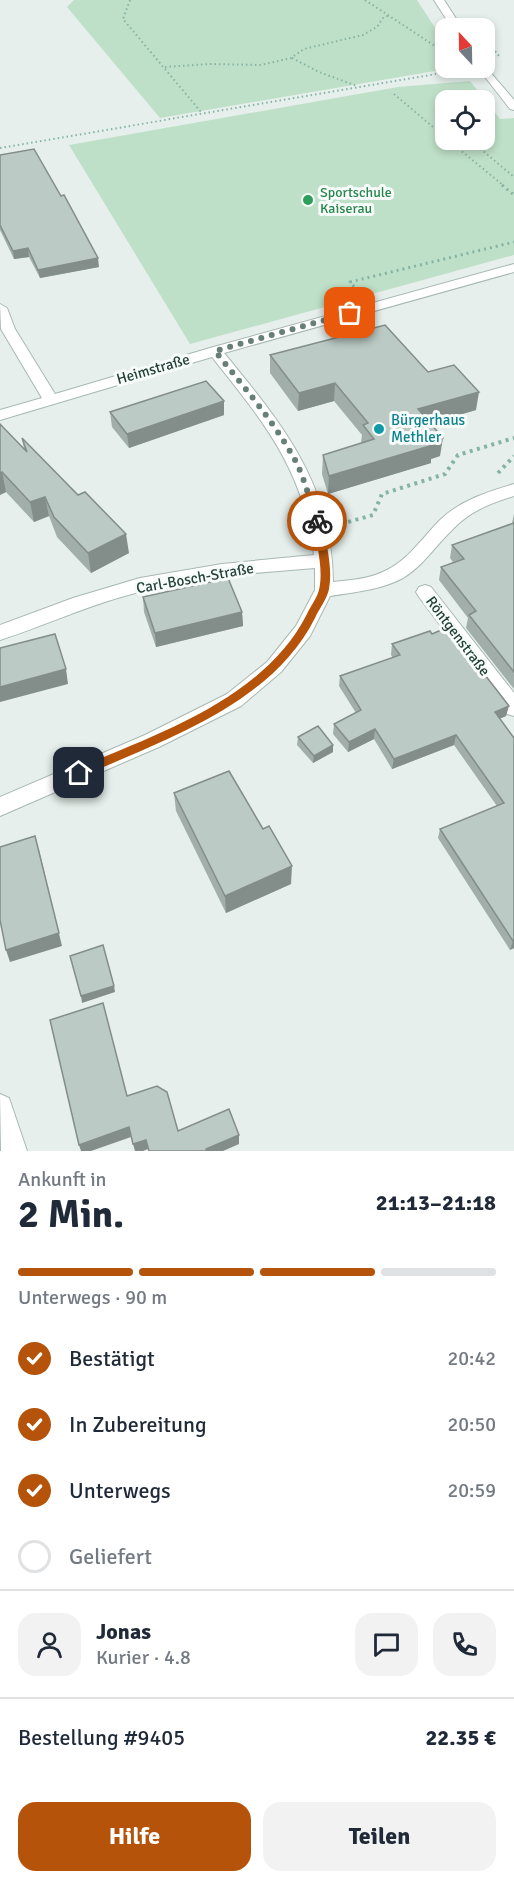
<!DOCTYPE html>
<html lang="de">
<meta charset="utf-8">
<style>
:root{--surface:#fff;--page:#f2f2f3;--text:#1f2937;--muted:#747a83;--line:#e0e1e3;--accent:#b45309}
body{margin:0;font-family:Signika,sans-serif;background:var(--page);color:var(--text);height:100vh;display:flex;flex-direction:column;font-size:22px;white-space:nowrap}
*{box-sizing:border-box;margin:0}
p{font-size:20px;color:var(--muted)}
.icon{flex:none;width:33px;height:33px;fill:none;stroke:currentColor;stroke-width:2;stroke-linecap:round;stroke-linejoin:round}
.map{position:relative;height:1151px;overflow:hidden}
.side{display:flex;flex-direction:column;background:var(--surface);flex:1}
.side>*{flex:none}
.needle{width:39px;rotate:338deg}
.fabs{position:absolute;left:435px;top:18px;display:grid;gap:12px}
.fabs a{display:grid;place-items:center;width:60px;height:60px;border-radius:12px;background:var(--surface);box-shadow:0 3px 9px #0003;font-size:30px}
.pin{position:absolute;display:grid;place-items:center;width:51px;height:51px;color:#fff;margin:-26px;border-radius:12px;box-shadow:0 3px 9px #0006}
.courier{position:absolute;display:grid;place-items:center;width:60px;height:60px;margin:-30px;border:4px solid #b45309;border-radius:50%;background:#fff;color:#222;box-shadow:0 2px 8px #0007}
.headline em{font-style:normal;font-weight:700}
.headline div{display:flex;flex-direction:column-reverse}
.headline{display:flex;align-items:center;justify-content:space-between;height:102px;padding:0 18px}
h1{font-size:39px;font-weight:700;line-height:45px}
.bar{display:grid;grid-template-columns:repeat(4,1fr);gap:9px 6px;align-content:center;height:72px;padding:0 18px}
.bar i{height:8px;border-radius:4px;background:var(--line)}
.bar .current{background:var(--accent)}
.bar p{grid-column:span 4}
.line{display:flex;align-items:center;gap:15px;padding:0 18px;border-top:2px solid var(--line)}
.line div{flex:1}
.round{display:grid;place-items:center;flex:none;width:63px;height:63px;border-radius:18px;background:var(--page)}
ol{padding:0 18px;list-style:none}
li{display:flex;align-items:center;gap:18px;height:66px}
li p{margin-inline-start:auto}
li .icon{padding:6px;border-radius:50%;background:var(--accent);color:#fff;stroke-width:4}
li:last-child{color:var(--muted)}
li i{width:33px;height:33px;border:3px solid var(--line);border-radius:50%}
.primary-button{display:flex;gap:12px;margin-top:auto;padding:12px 18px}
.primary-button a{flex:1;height:69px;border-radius:18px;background:var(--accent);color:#fff;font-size:24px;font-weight:700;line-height:69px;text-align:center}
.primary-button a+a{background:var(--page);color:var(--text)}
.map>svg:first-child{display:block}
.green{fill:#bfe0c8;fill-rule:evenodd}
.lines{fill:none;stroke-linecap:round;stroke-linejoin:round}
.minor-casing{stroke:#a8b8b2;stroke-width:2}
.path-far2{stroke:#86b3a5;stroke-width:2;stroke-dasharray:1.5 3;stroke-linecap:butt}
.path-far1{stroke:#86b3a5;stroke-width:3;stroke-dasharray:2 4;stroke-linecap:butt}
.path{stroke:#86b3a5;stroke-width:4;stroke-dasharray:3 4.5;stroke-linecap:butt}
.minor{fill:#fff;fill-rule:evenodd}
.wall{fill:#a1aea9}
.shaded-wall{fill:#838d89}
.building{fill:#bbcac4;stroke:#838d89;stroke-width:1.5}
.route{fill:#b45309}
.done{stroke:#687f78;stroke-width:6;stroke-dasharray:0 10.8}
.leisure-dot{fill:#2e9e5b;stroke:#f7fbf9;stroke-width:2}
.culture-dot{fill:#0f9aa8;stroke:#f7fbf9;stroke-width:2}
.labels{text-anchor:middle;stroke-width:6;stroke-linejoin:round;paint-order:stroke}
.far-leisure-label{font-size:14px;fill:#27864d;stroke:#f7fbf9;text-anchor:start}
.street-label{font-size:15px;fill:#24423a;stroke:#f7fbf9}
.culture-label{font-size:15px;fill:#0d838f;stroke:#f7fbf9;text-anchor:start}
</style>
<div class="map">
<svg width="514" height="1151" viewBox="0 0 514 1151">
<rect width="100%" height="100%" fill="#e6efeb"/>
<!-- green -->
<g class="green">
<path d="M74,0H417L445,43L446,68H452L160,118L67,7Z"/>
<path d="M470,81L500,119L514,118V255L190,344L69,145L398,87ZM446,100H484V140H446Z"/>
</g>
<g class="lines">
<defs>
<g id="minor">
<path d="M434,0H444L462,28H452Z"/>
<path d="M484,65L514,100V110L510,109L478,68H484Z"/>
<path d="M514,264V272L224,353C283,425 332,484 333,582C351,580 370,579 387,570C409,559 423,537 440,520C461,500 487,492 514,484V496C491,503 470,511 453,529C436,545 423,566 403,578C381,590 354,592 330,596L310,636L281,672L241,706L159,747L0,816V797L145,735L227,694L267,662L296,626L315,590V568C250,573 183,578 121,597C79,609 41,627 0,640V625L73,598L140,578L222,564L314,555C304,470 263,421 212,357L0,420V410L42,398L1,329L0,304L7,308L15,329L55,394L210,348Z"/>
<path d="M425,585L431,587L514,693V716L507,714L419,597L416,592L419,587Z"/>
<path d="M0,1094L9,1098L27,1151H1Z"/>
</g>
</defs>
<!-- minor casing -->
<use href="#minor" class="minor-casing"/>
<!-- path-far2 -->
<g class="path-far2">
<path d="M130,0L123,19L201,112"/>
<path d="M365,0L435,46L446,50"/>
<path d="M484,37L499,56"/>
<path d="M292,58L319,72L357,86"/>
<path d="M165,67L209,64L261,65L291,58L304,49L363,35L377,27L383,18L390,15"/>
<path d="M394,94L446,138"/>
<path d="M435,110L446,119"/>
<path d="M448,140L504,186"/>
<path d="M470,140L514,177"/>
<path d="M0,148L465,69"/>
</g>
<!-- path-far1 -->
<g class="path-far1">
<path d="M502,185L514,195"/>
<path d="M358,291L350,282L514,242"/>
</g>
<!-- path -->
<g class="path">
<path d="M498,473L514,456"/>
<path d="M341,524L373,515L382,494L445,474L458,455L514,438"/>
</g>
<!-- minor -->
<use href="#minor" class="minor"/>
</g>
<!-- wall -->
<g class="wall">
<path d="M0,155L99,267L40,278L29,257L14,259L0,230Z"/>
<path d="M270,355L428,372L476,410L430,423L440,456L431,459V463L328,494L322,474L323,455L361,443L362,435L334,401L298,411L270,373Z"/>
<path d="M224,401V415L129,448L112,427L110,412Z"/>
<path d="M0,424L24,449L22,438L129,553L91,573L57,537L49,516L34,522L6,492L0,495Z"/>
<path d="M514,514V689L466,628L468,618L439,580L441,567L453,562L450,558L452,545L512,523Z"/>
<path d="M143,597L242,612L243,626L156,647L144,612Z"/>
<path d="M392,644L506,716L499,719L514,738V948L510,950L438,838L440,829L497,806L454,745L392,769L374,739L348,752L333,734L334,724L356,713L339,686L340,676L393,658L391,655Z"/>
<path d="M298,737L333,752L313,763L297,745Z"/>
<path d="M174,793L263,829L291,884L226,913L176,811Z"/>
</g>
<!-- shaded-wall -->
<g class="shaded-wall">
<path d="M28,248L29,257L14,259L13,251Z"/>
<path d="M98,258L99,267L40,278L38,270Z"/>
<path d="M335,383L334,401L298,411L299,393Z"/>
<path d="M479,392L476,410L415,428L418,409Z"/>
<path d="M224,401V415L129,448L127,434Z"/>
<path d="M443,438L440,456L431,459V463L328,494L329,476Z"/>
<path d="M2,472L6,492L0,495V473Z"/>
<path d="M45,497L49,516L34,522L30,502Z"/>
<path d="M126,534L129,553L91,573L88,553Z"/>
<path d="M242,612L243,626L156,647L155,633Z"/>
<path d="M66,669L68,684L0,702V687Z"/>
<path d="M509,706L506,716L492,722L495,712Z"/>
<path d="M375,729L374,739L348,752L349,742Z"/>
<path d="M456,735L454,745L392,769L394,759Z"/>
<path d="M333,745V752L313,763L314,756Z"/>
<path d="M39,850L62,946L10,962L6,950Z"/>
<path d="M292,866L291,884L226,913L225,896Z"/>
<path d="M513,941H514V948L510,950Z"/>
<path d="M114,986L115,992L82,1003L81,996Z"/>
<path d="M129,1127L131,1137L91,1151H81L79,1145Z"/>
<path d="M239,1135V1144L223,1151H206V1149Z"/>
<path d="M146,1140L148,1149L143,1151H135L133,1144Z"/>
</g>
<!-- building -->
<g class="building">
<path d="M34,149L61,196L64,195L98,258L38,270L28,248L13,251L0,225V155Z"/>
<path d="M385,325L428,372L454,365L479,392L418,409L443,438L431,442L433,445L329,476L323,455L374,439L363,425L368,423L335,383L299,393L270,355Z"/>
<path d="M206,381L224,401L127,434L110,412Z"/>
<path d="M0,424L27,452L22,438L78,495L85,492L126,534L88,553L54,517L45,497L30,502L2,472L0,473Z"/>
<path d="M514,523V672L469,615L476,611L441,567L464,559L452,545Z"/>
<path d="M228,578L242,612L155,633L143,597Z"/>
<path d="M448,627L509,706L495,712L514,738V941H513L440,829L504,803L456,735L394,759L375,729L349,742L334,724L361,710L340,676L400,655L392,644L430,631L432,634Z"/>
<path d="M55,634L66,669L0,687V648Z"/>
<path d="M318,726L333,745L314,756L298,737Z"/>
<path d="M229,771L263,829L269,826L292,866L225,896L174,793Z"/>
<path d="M35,836L59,933L6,950L0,920V847Z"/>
<path d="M103,945L114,986L81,996L70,956Z"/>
<path d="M103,1003L127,1096L157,1086L167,1092L178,1131L229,1109L239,1135L206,1149V1151H149L146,1140L133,1144L129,1127L79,1145L50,1020Z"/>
</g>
<!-- route -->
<path class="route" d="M317,518L322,521C326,543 333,567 329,589C327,599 319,609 315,618C272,704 166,739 83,776H75V769C157,734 264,699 307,614C310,607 317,598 319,590C324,568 316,543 313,521Z"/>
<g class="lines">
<!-- done -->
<path class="done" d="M317,521C310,502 305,479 295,460C273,420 243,386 215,351L350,313"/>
</g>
<!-- markers -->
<circle class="leisure-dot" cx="308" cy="200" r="6"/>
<circle class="culture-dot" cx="379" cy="429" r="6"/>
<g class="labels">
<!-- far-leisure labels -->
<g class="far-leisure-label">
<text x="320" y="197">Sportschule<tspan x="320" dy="16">Kaiserau</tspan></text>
</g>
<!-- street labels -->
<g class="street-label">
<text transform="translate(153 369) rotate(-16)" y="5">Heimstraße</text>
<text transform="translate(195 578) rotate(-10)" y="5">Carl-Bosch-Straße</text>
<text transform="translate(458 636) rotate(53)" y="5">Röntgenstraße</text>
</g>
<!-- culture labels -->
<g class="culture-label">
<text x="391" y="425">Bürgerhaus<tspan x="391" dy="17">Methler</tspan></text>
</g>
</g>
</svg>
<div class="fabs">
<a><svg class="needle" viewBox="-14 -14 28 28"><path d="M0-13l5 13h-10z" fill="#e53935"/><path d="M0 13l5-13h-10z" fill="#747a83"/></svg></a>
<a><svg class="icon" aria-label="locate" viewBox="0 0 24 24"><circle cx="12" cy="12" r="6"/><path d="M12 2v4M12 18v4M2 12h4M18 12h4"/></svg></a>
</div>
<div class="pin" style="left:350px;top:313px;background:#ea580c"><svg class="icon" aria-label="bag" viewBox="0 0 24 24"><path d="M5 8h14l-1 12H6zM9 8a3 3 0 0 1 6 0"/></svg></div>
<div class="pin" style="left:79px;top:773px;background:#1f2937"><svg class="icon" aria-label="home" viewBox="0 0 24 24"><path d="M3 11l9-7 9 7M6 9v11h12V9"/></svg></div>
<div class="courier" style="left:317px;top:521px"><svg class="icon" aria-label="bike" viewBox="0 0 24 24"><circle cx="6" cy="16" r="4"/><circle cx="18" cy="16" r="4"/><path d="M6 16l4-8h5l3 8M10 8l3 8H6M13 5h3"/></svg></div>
</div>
<section class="side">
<div class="headline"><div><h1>2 Min.</h1><p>Ankunft in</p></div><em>21:13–21:18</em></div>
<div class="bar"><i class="current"></i><i class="current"></i><i class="current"></i><i></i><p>Unterwegs · 90 m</p></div>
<ol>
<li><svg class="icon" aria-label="check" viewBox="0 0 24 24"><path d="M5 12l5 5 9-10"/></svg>Bestätigt<p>20:42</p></li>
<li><svg class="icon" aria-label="check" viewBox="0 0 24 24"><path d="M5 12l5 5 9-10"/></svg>In Zubereitung<p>20:50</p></li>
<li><svg class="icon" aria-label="check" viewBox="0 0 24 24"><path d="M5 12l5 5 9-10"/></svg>Unterwegs<p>20:59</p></li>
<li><i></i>Geliefert</li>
</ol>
<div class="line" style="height:108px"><a class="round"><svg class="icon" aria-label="person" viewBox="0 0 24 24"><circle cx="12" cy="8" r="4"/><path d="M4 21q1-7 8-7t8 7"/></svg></a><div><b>Jonas</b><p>Kurier · 4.8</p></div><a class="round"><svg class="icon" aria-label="chat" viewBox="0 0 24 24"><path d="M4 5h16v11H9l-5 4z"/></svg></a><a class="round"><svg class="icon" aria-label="phone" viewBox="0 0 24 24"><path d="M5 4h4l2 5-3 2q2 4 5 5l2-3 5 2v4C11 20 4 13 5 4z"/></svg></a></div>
<div class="line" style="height:78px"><div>Bestellung #9405</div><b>22.35 €</b></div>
<div class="primary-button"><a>Hilfe</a><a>Teilen</a></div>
</section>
